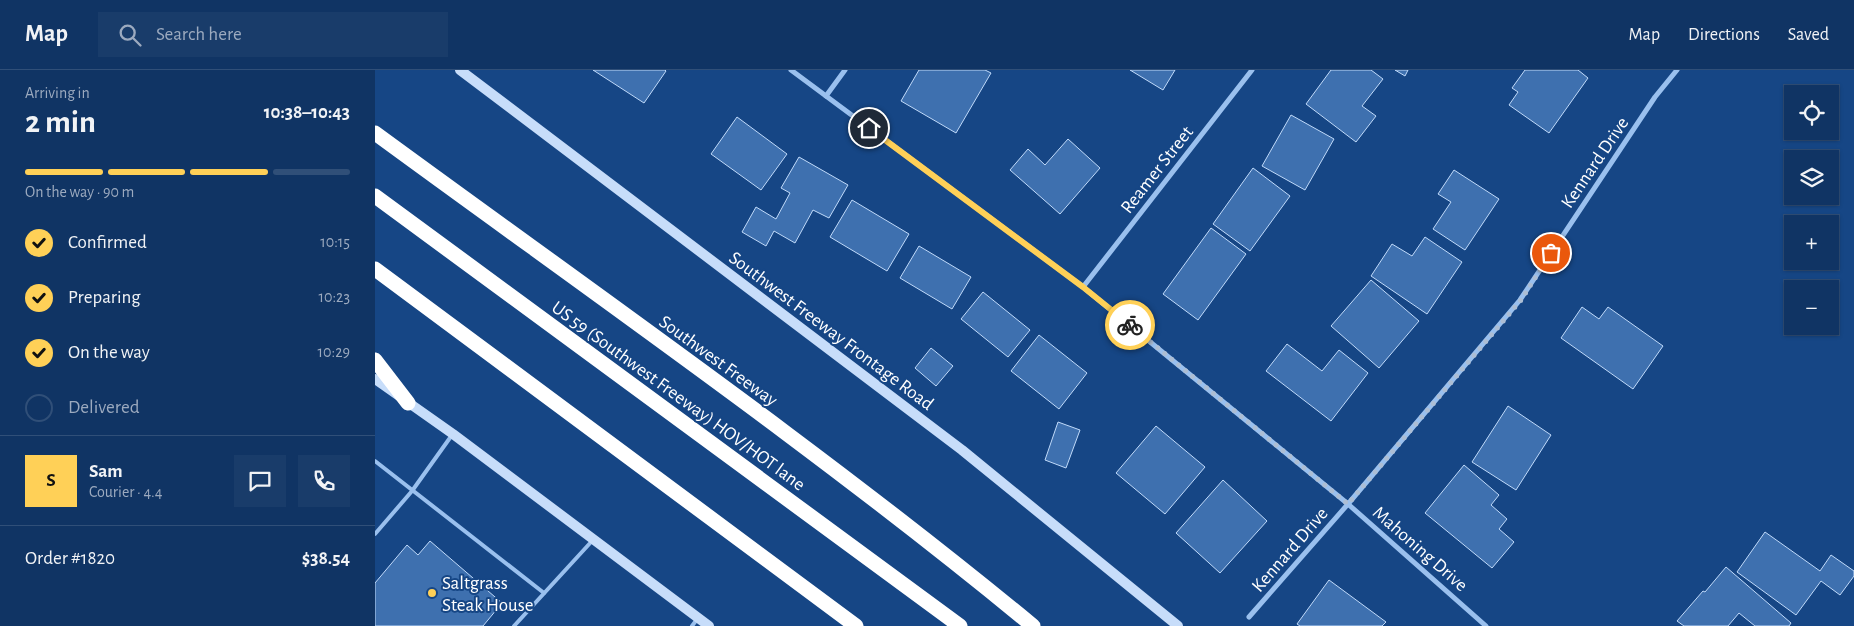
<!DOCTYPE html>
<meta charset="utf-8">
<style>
:root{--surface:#103464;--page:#193c6a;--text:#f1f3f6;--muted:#9caabf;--line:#304f78;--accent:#ffd057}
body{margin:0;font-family:"Alegreya Sans",sans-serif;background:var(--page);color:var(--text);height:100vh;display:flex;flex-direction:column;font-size:19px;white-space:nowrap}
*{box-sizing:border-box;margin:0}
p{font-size:16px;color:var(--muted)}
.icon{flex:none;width:28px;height:28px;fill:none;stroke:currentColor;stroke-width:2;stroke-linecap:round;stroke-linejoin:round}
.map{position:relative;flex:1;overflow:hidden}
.panel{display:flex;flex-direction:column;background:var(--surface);width:375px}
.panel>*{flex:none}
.fabs{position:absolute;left:1409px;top:15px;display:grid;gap:10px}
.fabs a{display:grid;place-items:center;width:55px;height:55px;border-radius:0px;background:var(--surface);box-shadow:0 1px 4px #0004,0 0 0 1px var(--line);font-size:25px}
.pin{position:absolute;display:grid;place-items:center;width:42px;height:42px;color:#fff;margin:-21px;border:2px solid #fff;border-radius:50%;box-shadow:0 1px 5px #0007}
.courier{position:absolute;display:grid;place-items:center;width:50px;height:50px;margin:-25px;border:4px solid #ffd057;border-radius:50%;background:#fff;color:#222;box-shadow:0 1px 6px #0007}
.overview em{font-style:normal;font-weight:700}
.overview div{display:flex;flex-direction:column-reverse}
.overview{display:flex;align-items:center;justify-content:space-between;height:85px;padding:0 25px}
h1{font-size:32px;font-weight:700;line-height:38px}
.bar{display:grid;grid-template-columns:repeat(4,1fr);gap:8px 5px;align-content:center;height:60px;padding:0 25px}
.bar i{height:6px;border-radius:4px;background:var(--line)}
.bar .selected{background:var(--accent)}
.bar p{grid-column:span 4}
.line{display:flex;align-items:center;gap:12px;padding:0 25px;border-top:1px solid var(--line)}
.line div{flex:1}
.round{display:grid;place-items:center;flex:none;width:52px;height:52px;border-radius:0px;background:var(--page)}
ol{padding:0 25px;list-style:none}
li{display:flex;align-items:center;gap:15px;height:55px}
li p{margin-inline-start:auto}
li .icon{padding:5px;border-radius:50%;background:var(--accent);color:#111;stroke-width:4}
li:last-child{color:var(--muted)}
li i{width:28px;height:28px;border:2px solid var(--line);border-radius:50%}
header{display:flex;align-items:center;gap:30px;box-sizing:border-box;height:70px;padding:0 25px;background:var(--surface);border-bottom:1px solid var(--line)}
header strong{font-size:24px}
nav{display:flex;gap:28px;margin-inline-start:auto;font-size:18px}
.search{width:350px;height:45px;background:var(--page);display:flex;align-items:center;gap:12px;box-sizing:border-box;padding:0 18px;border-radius:0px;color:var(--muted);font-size:19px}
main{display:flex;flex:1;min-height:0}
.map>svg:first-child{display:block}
.building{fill:#3e70af;stroke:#c0dafa}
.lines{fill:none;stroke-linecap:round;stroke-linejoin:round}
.service{stroke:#9ac0ee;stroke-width:4}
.minor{stroke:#9ac0ee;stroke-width:5}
.secondary{stroke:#c7ddfa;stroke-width:10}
.motorway{stroke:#fff;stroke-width:15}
.done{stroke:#adbed4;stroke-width:5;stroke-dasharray:0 9}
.route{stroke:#ffd057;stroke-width:6}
.poi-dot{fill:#ffd057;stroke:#164685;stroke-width:2}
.labels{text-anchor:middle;stroke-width:4;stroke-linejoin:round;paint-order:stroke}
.street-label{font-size:19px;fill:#fff;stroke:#164685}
.poi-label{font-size:19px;fill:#fff;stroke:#164685;text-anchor:start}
</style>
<header>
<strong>Map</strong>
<div class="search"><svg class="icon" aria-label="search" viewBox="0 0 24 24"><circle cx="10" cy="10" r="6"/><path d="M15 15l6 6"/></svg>Search here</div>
<nav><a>Map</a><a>Directions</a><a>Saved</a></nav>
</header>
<main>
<section class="panel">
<div class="overview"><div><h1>2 min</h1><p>Arriving in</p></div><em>10:38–10:43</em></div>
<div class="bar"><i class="selected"></i><i class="selected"></i><i class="selected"></i><i></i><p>On the way · 90 m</p></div>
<ol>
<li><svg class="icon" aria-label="check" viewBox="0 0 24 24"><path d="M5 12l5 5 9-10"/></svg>Confirmed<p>10:15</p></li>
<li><svg class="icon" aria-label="check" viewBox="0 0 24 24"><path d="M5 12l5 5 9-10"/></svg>Preparing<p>10:23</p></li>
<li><svg class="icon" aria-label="check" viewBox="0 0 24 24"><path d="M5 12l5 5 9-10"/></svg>On the way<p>10:29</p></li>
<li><i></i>Delivered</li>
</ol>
<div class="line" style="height:90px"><b class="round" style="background:var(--accent);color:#111">S</b><div><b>Sam</b><p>Courier · 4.4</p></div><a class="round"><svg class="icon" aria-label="chat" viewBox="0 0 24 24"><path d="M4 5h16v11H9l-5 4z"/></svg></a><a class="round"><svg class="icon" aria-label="phone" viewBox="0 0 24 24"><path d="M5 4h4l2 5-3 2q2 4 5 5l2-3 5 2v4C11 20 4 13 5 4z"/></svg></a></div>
<div class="line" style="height:65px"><div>Order #1820</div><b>$38.54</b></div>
</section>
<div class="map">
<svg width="1479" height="556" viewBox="0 0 1479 556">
<rect width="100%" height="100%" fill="#164685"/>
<!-- building -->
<g class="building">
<path d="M218,0H290L291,1L269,33Z"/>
<path d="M544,0H610L616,3L581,63L526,31Z"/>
<path d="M755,0H800L788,20Z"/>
<path d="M956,0H996L1008,9L987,36L1001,46L981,72L931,34Z"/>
<path d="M1020,0H1033L1030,6Z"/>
<path d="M1150,0H1203L1213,8L1174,63L1134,35L1143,22L1137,18Z"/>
<path d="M916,45L959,69L930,120L887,96Z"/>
<path d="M362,47L412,84L386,120L336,84Z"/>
<path d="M693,69L725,98L685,144L635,100L653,79L670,95Z"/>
<path d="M424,87L473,115L454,148L438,140L420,173L399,161L391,176L367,162L381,137L401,149L415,123L406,118Z"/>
<path d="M878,98L915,126L875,181L838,154Z"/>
<path d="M1079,100L1124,129L1090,180L1058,159L1076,132L1063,124Z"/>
<path d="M477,130L534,164L512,201L455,167Z"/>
<path d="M836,158L871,184L823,250L788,224Z"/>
<path d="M1050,167L1087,192L1052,244L996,206L1017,174L1037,186Z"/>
<path d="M544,176L596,207L577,239L525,208Z"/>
<path d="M996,210L1044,251L1004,298L956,256Z"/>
<path d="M608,222L655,260L633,287L586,249Z"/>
<path d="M1207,237L1224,249L1233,237L1288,276L1258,319L1186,268Z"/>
<path d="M664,265L712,303L684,339L636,301Z"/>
<path d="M912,274L947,301L964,280L993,303L956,351L891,301Z"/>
<path d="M556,278L578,296L561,316L540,298Z"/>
<path d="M1133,336L1176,365L1141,420L1097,392Z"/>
<path d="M683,352L705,360L691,398L670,390Z"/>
<path d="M781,356L830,397L790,444L741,403Z"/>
<path d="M1089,395L1124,425L1116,435L1132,449L1124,459L1139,472L1117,498L1050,443Z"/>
<path d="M848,410L892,451L845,503L801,463Z"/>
<path d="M1390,462L1445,501L1456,485L1479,501V506L1465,525L1446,511L1421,545L1362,502Z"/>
<path d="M55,471L127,533L108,556H0V513L32,475L43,485Z"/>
<path d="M1351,497L1416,553L1414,556H1380L1364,543L1353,556H1309L1302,551L1328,521L1330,522Z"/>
<path d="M954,510L1011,552L1007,556H925L922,554Z"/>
</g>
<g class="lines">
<!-- service -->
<g class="service">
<path d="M0,391L169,523"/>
<path d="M0,464L37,421L77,365"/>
<path d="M139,556L217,471"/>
<path d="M317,556L323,548"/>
</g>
<!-- minor -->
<g class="minor">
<path d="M416,0L708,217L973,434L1111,556"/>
<path d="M451,26L470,0"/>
<path d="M708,217L877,0"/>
<path d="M874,547L973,434L1145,230L1280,27L1302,0"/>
</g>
<!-- secondary -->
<g class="secondary">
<path d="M85,0L587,380L803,556"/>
<path d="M0,309L78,364L334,556"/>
</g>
<!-- motorway -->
<g class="motorway">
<path d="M0,63C221,225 447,382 658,556"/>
<path d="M0,126L585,556"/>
<path d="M0,199L481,556"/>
<path d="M0,290L33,333"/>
</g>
</g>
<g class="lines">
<!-- done -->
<path class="done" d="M755,255L973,434L1146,230L1176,183"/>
<!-- route -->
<path class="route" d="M494,58L708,217L755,255"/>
</g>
<!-- markers -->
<circle class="poi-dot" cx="57" cy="523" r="5"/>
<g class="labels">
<!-- street labels -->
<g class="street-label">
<text transform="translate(1219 92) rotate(-56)" y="7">Kennard Drive</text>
<text transform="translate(781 99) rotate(-52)" y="7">Reamer Street</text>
<text transform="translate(457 260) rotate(37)" y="7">Southwest Freeway Frontage Road</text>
<text transform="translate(344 290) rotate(36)" y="7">Southwest Freeway</text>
<text transform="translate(304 325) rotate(36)" y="7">US 59 (Southwest Freeway) HOV/HOT lane</text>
<text transform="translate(1046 478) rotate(41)" y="7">Mahoning Drive</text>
<text transform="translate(914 479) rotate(-49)" y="7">Kennard Drive</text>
</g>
<!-- poi labels -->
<g class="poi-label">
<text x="67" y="519">Saltgrass<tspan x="67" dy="22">Steak House</tspan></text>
</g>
</g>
</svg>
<div class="fabs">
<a><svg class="icon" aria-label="locate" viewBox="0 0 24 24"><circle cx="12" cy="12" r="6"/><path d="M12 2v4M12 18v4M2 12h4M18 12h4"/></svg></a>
<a><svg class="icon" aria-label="layers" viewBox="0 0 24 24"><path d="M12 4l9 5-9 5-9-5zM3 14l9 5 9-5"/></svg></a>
<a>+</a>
<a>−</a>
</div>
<div class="pin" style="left:1176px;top:183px;background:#ea580c"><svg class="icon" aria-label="bag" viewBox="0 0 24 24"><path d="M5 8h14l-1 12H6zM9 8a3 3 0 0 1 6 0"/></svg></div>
<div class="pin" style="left:494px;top:58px;background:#1f2937"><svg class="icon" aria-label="home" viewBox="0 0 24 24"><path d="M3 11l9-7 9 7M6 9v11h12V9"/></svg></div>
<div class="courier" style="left:755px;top:255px"><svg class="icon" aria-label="bike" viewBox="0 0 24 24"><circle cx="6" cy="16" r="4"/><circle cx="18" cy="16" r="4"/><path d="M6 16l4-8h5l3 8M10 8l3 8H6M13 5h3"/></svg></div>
</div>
</main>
